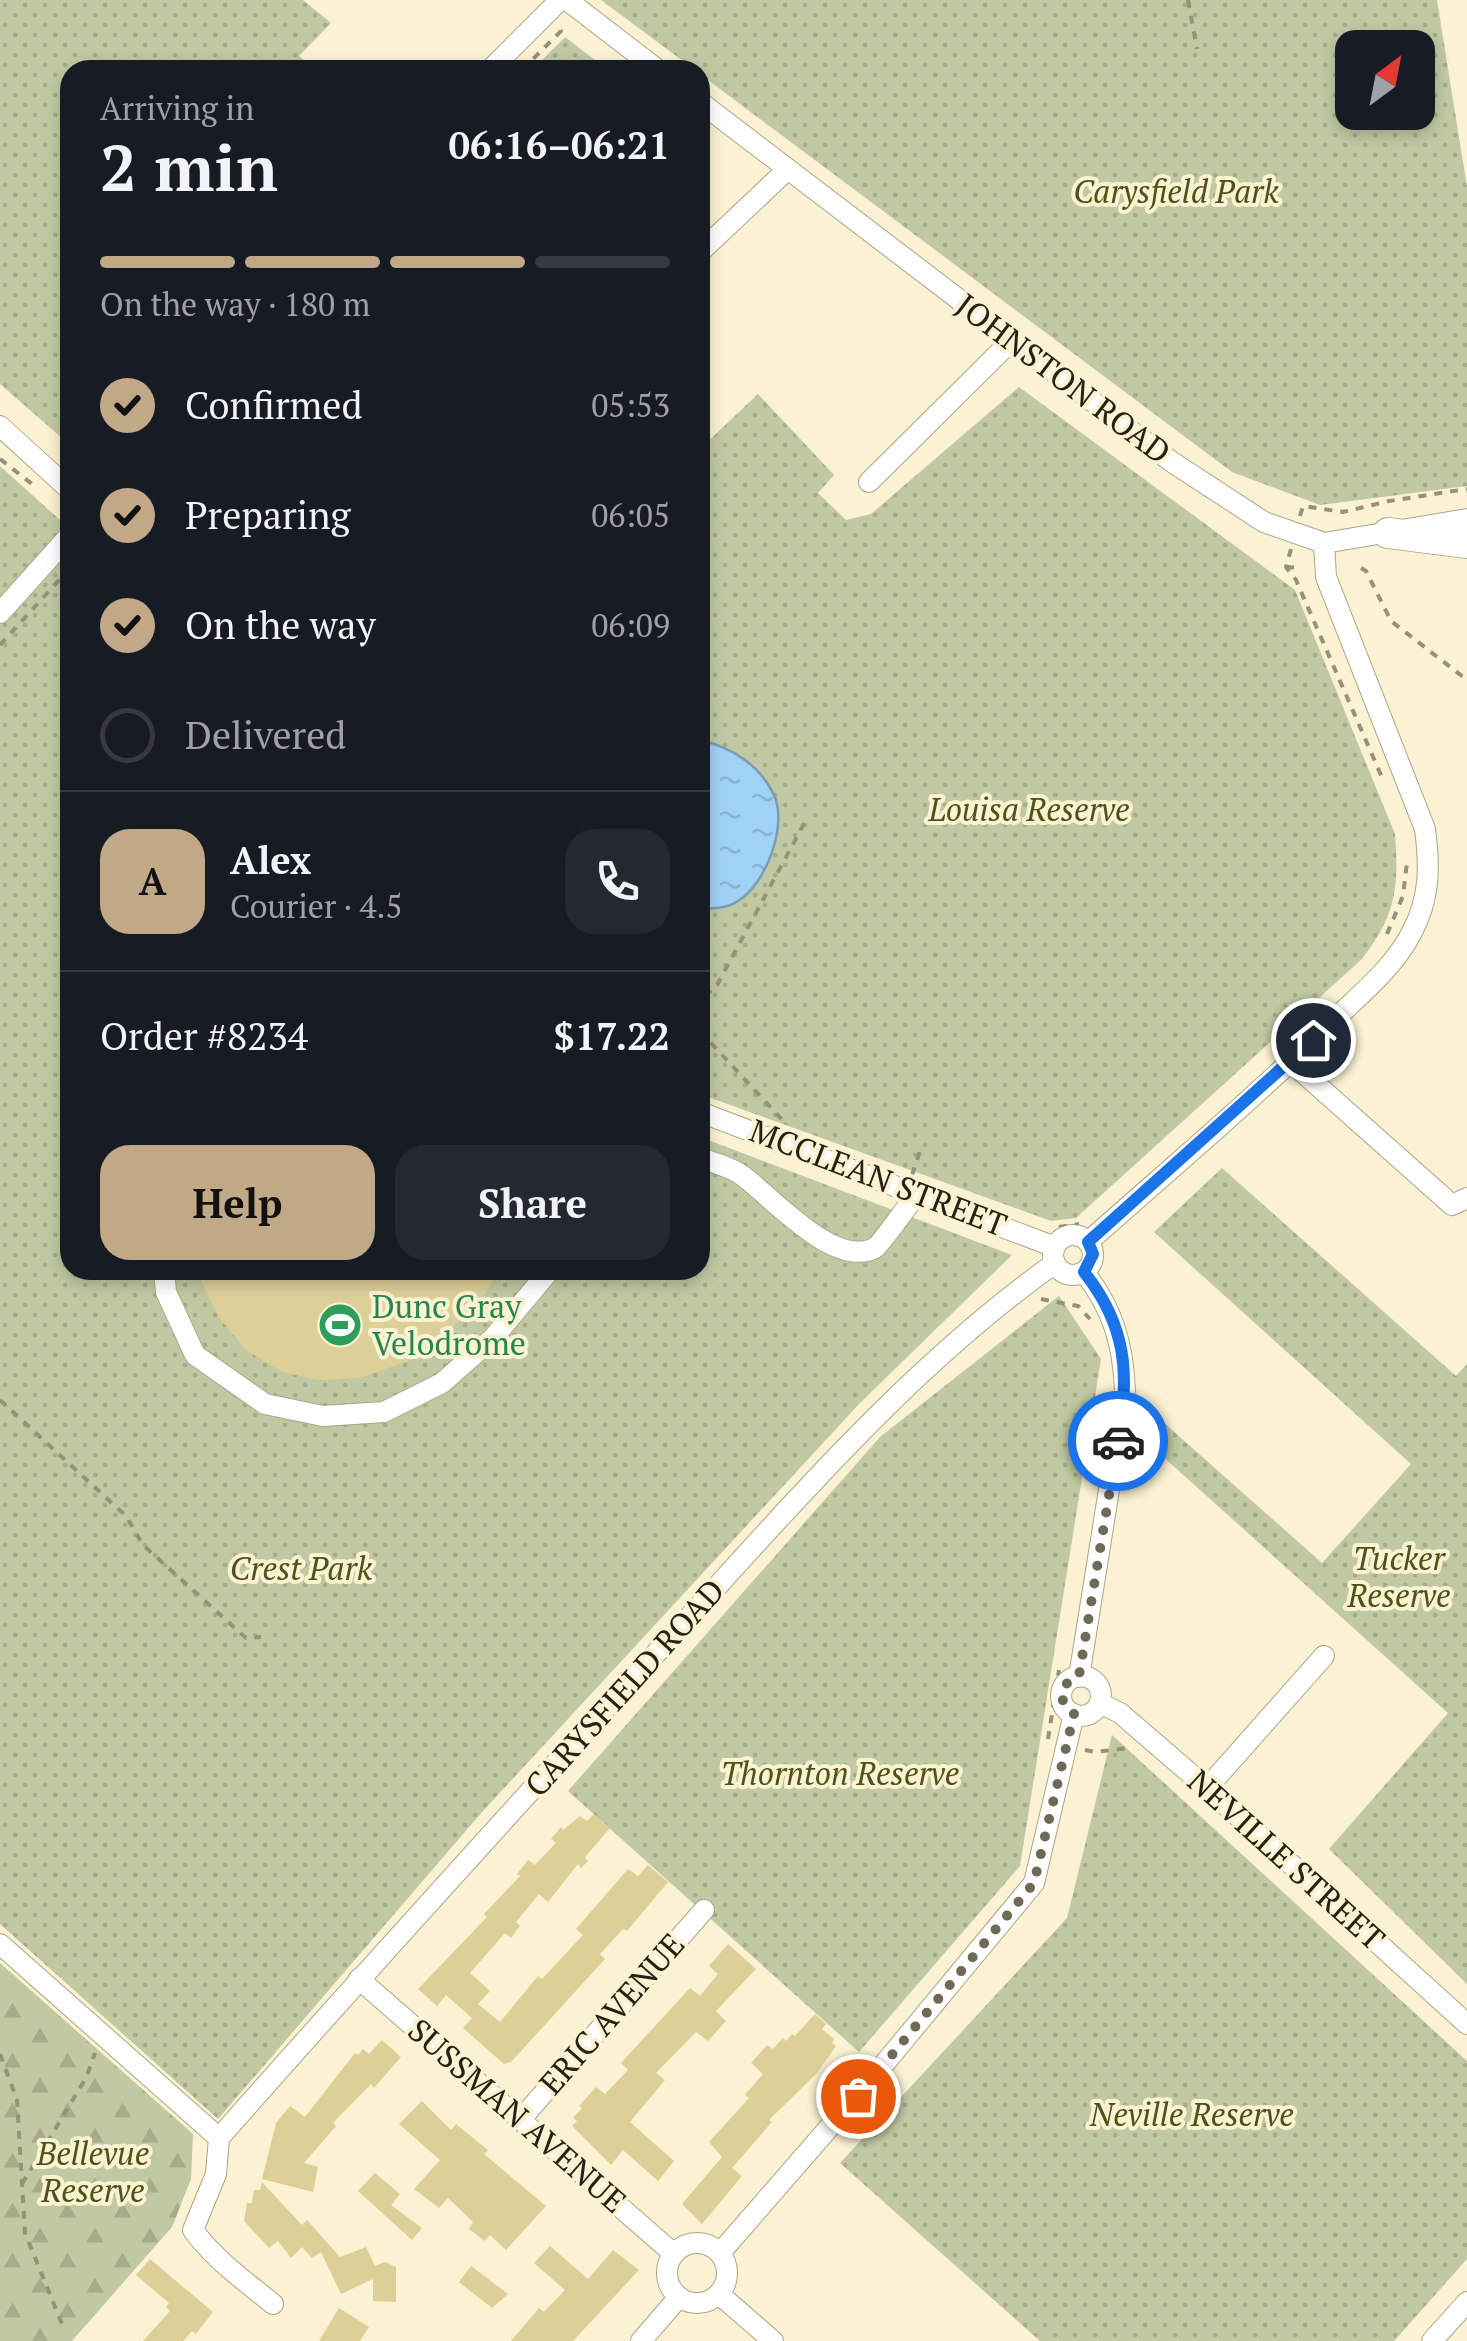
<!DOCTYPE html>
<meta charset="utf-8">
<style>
:root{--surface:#171b24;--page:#242831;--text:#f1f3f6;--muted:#9ea1a6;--line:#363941;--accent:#c1a887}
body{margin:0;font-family:"PT Serif",serif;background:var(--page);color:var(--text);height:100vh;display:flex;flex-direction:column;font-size:38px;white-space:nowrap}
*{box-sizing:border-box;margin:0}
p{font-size:32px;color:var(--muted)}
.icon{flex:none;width:55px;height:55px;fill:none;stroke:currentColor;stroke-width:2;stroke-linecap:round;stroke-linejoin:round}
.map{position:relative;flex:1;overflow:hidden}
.panel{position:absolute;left:60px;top:60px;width:650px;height:1220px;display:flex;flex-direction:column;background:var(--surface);border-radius:30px;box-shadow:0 5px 15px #0003}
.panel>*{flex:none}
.needle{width:65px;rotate:32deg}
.buttons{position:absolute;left:1335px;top:30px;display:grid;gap:20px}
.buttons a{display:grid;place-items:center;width:100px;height:100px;border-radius:20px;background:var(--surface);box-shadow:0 5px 15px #0003;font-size:50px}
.pin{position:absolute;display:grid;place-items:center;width:85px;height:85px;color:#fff;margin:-42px;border:5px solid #fff;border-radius:50%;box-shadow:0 2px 10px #0007}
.courier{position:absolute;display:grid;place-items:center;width:100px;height:100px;margin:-50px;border:8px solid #1a73e8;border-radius:50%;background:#fff;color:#222;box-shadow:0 2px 12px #0007}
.overview em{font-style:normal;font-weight:800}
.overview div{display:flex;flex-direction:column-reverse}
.overview{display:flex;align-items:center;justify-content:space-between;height:170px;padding:0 40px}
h1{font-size:65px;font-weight:800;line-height:75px}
.bar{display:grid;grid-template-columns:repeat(4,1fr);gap:15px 10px;align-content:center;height:120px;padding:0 40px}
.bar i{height:12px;border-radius:8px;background:var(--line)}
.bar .active{background:var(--accent)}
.bar p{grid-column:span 4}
.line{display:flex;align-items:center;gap:25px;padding:0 40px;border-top:2px solid var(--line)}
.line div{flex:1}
.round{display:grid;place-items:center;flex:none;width:105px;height:105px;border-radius:30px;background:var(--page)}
ol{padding:0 40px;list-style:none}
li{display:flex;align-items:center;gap:30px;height:110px}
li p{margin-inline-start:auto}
li .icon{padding:10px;border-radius:50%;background:var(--accent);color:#111;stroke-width:4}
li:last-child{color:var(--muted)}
li i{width:55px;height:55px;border:5px solid var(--line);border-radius:50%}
.primary-button{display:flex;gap:20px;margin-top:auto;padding:20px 40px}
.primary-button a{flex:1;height:115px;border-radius:30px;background:var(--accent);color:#111;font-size:40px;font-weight:800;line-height:115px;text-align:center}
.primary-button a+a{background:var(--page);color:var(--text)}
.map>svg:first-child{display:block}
.forest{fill:url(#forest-firs)}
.park{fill:url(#park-dots);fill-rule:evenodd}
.water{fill:url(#water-ripples);stroke:#7b9cb2;stroke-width:2.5}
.building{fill:#ddcf98}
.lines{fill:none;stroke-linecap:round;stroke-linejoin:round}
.minor-casing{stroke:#aca587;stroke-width:22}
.highway-casing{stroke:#aca587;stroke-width:32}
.path{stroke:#96917a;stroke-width:4;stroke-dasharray:8 8;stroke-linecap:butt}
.minor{stroke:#fff;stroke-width:20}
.highway{stroke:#fff;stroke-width:30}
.done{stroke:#6f6a57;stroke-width:10;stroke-dasharray:0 18}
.route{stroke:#1a73e8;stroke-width:12}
.labels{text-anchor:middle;stroke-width:8;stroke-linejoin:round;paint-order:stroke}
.park-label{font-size:32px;font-style:italic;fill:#4c5418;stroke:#faf2d2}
.street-label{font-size:32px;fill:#242115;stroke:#faf2d2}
.leisure-label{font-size:32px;fill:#27864d;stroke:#faf2d2;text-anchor:start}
</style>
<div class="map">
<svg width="1467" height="2341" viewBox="0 0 1467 2341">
<defs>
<pattern id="forest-firs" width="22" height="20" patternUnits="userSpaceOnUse" patternTransform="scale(2.5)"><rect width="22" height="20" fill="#c1c9a3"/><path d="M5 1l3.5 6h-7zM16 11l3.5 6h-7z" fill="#a6ac8b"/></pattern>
<pattern id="park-dots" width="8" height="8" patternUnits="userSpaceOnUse" patternTransform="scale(2.5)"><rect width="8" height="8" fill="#c1c9a3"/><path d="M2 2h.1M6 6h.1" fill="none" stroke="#a6ac8b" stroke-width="1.8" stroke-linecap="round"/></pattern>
<pattern id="water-ripples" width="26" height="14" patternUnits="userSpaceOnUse" patternTransform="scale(2.5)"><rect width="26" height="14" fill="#a0d1f6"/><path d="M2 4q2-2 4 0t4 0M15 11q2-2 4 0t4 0" fill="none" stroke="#8ab3d2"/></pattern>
</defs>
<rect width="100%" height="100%" fill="#faf2d2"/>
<!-- forest -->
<path class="forest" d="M0,1963L193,2134L191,2179L172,2227L72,2341H0Z"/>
<!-- park -->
<g class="park">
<path d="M0,0H303L331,23L299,56L317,70H70V445L0,384Z"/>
<path d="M601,0H1437L1467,187V486L1320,505L1232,472L700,74V70H695ZM1352,48H1418V112H1352Z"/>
<path d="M565,37L608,70H532Z"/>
<path d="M1019,387L1295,590L1395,834C1399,888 1396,915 1362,959L1076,1218L1051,1221L700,1094V449L758,394L834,475L818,493L846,520L871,514Z"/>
<path d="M0,466L70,529V1270H700V1137L1012,1255L860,1403L482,1812L218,2119L0,1924Z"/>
<path d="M1222,1168L1456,1376L1467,1364V1984L1329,1849L1448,1713L1150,1445L1154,1414L1322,1563L1411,1464L1154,1232Z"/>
<path d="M1059,1296L1101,1359L1020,1866L859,2052L568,1791L880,1437Z"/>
<path d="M1112,1735L1467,2061V2259L1394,2341H1040L840,2163L1067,1918Z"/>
</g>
<!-- water -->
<path class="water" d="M700,740C731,747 760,765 774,795C788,825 766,884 738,901C727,909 713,908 700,909Z"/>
<!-- building -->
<g class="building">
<path d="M199,1270H500L486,1292L449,1331L408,1361L360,1378L319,1380L282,1372L246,1350L220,1319L201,1281Z"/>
<path d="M594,1814L610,1828L585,1857L588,1861L581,1868L578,1864L548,1902L539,1894L516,1922L520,1926L511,1938L505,1933L470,1973L490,1991L478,2004L500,2022L538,1976L542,1979L583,1935L576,1929L628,1869L638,1876L648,1865L668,1882L627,1931L623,1929L600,1954L605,1959L511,2062L504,2064L463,2028L472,2018L446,1995L437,2006L418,1989L487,1917L484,1914L520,1876L517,1874L528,1860L535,1865L556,1843L551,1839L561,1827L563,1830L580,1816L587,1821Z"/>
<path d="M728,1944L756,1969L716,2011L726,2021L708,2041L696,2032L656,2073L665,2080L630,2122L674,2161L658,2181L623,2150L611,2165L572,2126L577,2121L573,2118L582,2108L579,2106L596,2087L605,2094L628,2070L621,2063L690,1988L700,1996L718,1974L709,1966Z"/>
<path d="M815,2014L826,2024L822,2029L834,2039L832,2043L836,2046L817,2073L769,2120L772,2122L732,2168L742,2176L702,2224L682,2204L722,2157L709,2142L749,2098L745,2095L763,2074L751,2063L767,2045L773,2049L783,2038L786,2041L792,2034L795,2036Z"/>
<path d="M382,2040L401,2057L374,2088L371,2084L333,2123L336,2126L304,2163L318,2167L313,2192L262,2179L276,2123L290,2106L305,2117L355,2053L358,2055L363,2049L369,2054Z"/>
<path d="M422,2101L451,2130L456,2124L488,2150L484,2154L546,2206L506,2250L490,2235L485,2241L469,2229L473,2222L448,2198L439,2208L414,2189L440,2160L399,2124Z"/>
<path d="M375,2173L400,2194L391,2205L422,2228L412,2240L358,2191Z"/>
<path d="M262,2182L302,2225L307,2220L340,2257L366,2247L375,2266L385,2262L396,2267V2302L373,2301V2279L341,2294L321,2252L312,2258L302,2247L291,2258L278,2241L269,2248L244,2221L247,2203H252L254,2190H260Z"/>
<path d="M550,2246L588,2279L613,2250L639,2270L573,2341H511L539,2308L544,2312L565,2290L534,2263Z"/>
<path d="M150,2259L213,2312L196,2334L192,2331L183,2341H143L170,2311L166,2307L169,2303L136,2275Z"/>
<path d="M471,2266L508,2294L492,2308L459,2282Z"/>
<path d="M339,2308L369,2327L360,2341H319Z"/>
</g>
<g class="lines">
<defs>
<g id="minor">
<path d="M567,0L658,70"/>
<path d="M490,70L560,0"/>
<path d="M700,102L1172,462L1264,522L1324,543L1467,519"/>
<path d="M700,252L788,169"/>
<path d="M0,426L70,490"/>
<path d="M869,482L1012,340"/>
<path d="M0,613L70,535"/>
<path d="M1291,1062L1452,1205L1467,1198"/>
<path d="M700,1112L1055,1247"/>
<path d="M700,1158C714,1163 731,1167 743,1176C773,1198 834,1269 875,1248C881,1244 910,1202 918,1193"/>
<circle cx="1073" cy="1255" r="20"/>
<path d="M1088,1242C1169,1170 1253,1099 1331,1023C1359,995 1394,968 1412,932C1430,898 1430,867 1425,829L1326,577L1324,543"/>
<path d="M164,1270L166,1292L195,1355L265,1404L323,1416L384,1412L442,1383L493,1338L550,1270"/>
<circle cx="1081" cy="1696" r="20"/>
<path d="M1079,1677L1125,1390C1123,1344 1113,1309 1084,1272"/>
<path d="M1100,1703L1120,1713L1207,1788L1467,2024"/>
<path d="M1207,1788L1324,1656"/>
<path d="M0,1944L219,2138"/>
<path d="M359,1979L674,2254"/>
<path d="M521,2119L704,1910"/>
<path d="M219,2138C368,1969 519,1803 671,1637C792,1505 908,1368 1055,1263"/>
<path d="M219,2138L216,2174L193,2230C215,2260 245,2281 273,2304"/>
<circle cx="697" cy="2273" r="30"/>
<path d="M720,2253L880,2069L1034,1883L1074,1714"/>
<path d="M719,2294L773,2341"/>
<path d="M641,2341L679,2297"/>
<path d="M1432,2341L1467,2302"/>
</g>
<path id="highway" d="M1388,533L1467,543"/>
</defs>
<!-- minor casing -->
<use href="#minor" class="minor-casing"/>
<!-- highway casing -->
<use href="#highway" class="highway-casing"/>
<!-- path -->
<g class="path">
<path d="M1188,0L1197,49"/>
<path d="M522,70L561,31L557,28"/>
<path d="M0,459L32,484"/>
<path d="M1300,516L1303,506L1343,512L1389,501L1467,489"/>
<path d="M1291,549L1286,567L1296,580L1384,782"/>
<path d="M1286,567L1301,568"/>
<path d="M1361,568L1366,571L1391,621L1467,680"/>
<path d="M0,645L70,568"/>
<path d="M1387,934L1403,896L1407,862"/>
<path d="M705,996L717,985L806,820"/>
<path d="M700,1031L785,1123"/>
<path d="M912,1175L920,1151"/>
<path d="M1059,1227L1079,1224"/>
<path d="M1041,1299L1078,1306L1090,1319"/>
<path d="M0,1400L126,1516L143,1545L246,1638L261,1637"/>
<path d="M1048,1739L1059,1670"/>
<path d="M1085,1750L1095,1752L1129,1748"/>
<path d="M0,2054L17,2100L25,2233L62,2324"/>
<path d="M22,2184L86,2078L95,2053"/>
</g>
<!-- minor -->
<use href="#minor" class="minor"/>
<!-- highway -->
<use href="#highway" class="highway"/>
</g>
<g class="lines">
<!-- done -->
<path class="done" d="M858,2096L1034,1883L1074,1714C1057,1703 1058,1683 1079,1676L1118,1441"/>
<!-- route -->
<path class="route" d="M1118,1441C1130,1375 1127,1326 1084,1272L1093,1254L1088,1242L1313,1040"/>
</g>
<!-- icons -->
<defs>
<symbol id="stadium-disc" viewBox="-11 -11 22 22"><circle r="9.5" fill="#2e9e5b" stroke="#faf2d2"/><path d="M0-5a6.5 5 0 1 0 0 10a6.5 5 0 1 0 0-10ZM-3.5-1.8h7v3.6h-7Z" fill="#fff"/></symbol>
</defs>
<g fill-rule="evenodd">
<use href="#stadium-disc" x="315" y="1300" width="50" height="50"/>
</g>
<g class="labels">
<!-- park labels -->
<g class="park-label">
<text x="1176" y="203">Carysfield Park</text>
<text x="1029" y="821">Louisa Reserve</text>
<text x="1399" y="1570">Tucker<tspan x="1399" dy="37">Reserve</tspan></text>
<text x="301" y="1580">Crest Park</text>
<text x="840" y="1785">Thornton Reserve</text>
<text x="1192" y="2126">Neville Reserve</text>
<text x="93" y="2165">Bellevue<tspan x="93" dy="37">Reserve</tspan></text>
</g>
<!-- street labels -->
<g class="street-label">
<text transform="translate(1063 379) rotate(37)" y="11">JOHNSTON ROAD</text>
<text transform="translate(878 1178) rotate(21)" y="11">MCCLEAN STREET</text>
<text transform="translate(625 1688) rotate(-48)" y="11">CARYSFIELD ROAD</text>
<text transform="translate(1286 1860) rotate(42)" y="11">NEVILLE STREET</text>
<text transform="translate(612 2014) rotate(-49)" y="11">ERIC AVENUE</text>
<text transform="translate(517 2116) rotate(41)" y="11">SUSSMAN AVENUE</text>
</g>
<!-- leisure labels -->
<g class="leisure-label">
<text x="372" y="1318">Dunc Gray<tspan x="372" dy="37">Velodrome</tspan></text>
</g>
</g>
</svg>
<div class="buttons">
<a><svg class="needle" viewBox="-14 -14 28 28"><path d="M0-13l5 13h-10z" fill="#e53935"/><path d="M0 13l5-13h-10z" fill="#9ea1a6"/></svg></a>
</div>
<div class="pin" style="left:858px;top:2096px;background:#ea580c"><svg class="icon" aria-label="bag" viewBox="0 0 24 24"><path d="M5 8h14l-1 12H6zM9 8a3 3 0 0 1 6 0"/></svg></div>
<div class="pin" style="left:1313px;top:1040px;background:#1f2937"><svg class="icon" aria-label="home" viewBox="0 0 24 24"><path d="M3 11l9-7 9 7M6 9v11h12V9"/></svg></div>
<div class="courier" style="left:1118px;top:1441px"><svg class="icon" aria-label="car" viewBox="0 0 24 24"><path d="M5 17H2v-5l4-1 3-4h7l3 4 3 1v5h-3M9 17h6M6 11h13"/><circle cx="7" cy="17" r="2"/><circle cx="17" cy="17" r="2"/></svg></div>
<section class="panel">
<div class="overview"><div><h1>2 min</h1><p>Arriving in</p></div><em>06:16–06:21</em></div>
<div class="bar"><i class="active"></i><i class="active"></i><i class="active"></i><i></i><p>On the way · 180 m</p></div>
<ol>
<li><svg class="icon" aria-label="check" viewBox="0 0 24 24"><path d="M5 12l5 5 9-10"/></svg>Confirmed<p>05:53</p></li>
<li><svg class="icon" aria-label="check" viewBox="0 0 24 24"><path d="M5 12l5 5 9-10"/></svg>Preparing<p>06:05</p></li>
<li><svg class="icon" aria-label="check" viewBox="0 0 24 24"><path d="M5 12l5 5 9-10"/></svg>On the way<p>06:09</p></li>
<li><i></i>Delivered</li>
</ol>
<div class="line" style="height:180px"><b class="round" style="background:var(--accent);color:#111">A</b><div><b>Alex</b><p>Courier · 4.5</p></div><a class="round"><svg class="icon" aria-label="phone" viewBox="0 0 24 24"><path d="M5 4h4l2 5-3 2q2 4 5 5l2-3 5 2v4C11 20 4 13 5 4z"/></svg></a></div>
<div class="line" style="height:130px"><div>Order #8234</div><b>$17.22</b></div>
<div class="primary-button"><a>Help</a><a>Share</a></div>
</section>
</div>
